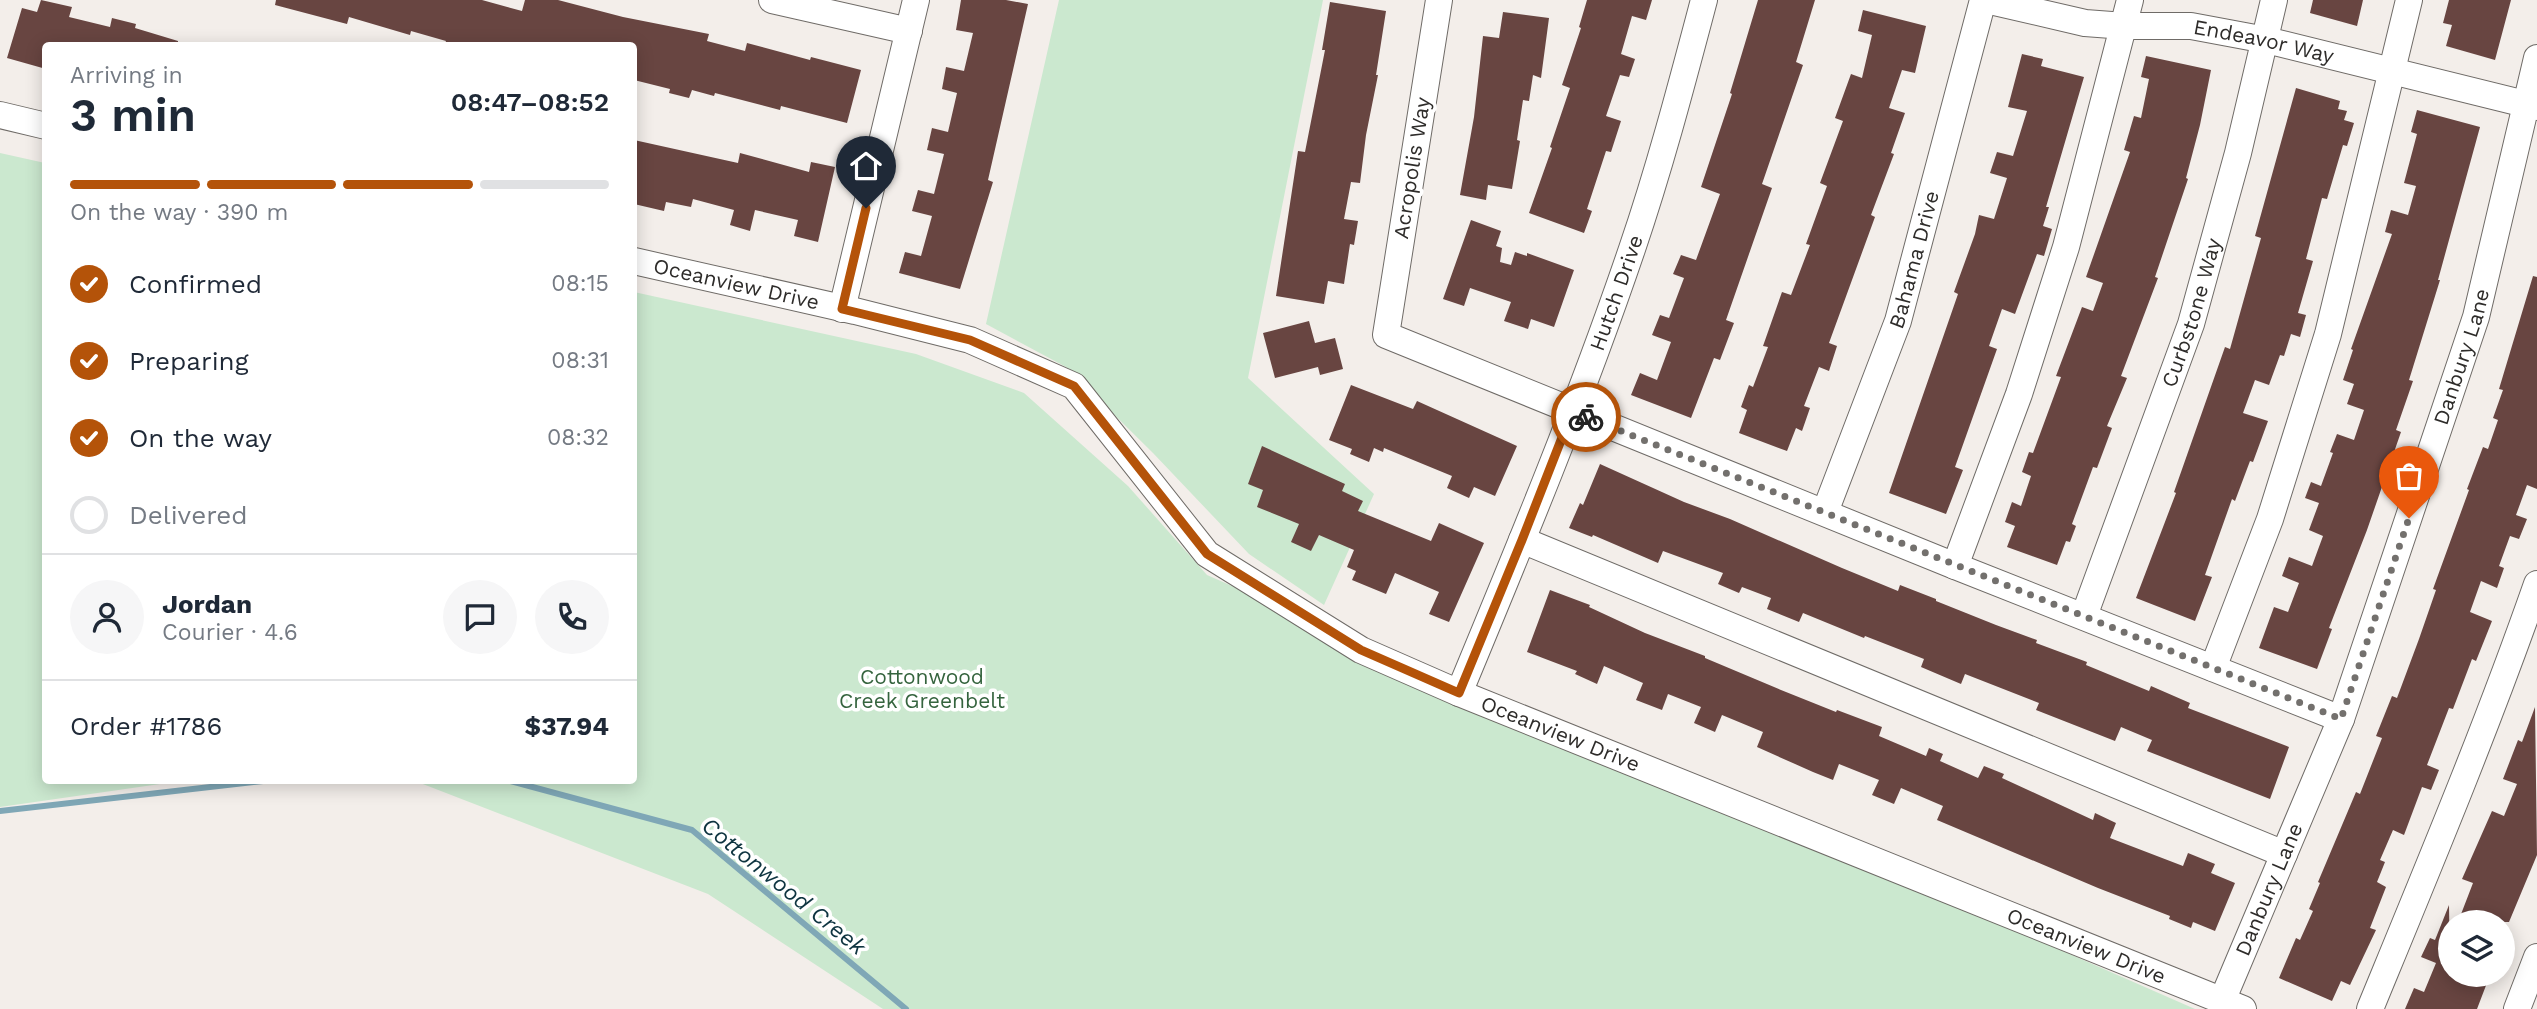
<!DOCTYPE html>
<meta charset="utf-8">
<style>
:root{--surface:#fff;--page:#f6f6f7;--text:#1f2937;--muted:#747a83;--line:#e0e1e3;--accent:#b45309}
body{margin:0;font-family:"Work Sans",sans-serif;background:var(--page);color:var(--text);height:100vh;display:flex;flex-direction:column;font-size:26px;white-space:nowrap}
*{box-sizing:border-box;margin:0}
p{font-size:23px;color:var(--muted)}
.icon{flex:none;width:38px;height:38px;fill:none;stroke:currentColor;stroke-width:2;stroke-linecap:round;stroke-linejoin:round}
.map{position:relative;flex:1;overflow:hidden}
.sheet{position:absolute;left:42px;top:42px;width:595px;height:742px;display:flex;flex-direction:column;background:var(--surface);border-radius:7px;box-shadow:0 4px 18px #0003}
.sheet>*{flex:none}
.fabs{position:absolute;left:2438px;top:910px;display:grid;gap:14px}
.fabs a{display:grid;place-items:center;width:77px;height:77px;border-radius:50%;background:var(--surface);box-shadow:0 4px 18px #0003;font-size:35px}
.pin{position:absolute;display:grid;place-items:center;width:60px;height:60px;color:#fff;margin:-72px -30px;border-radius:50% 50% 50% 0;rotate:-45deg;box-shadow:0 0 7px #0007}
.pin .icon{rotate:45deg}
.courier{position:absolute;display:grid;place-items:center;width:70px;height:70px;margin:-35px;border:5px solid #b45309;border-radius:50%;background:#fff;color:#222;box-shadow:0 2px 9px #0007}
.head em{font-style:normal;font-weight:600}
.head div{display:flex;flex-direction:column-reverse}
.head{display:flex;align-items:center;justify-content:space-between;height:119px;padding:0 28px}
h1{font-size:46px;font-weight:600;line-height:52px}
.bar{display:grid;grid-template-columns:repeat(4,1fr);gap:10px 7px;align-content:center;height:84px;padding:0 28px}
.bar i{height:9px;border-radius:5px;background:var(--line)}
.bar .current{background:var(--accent)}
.bar p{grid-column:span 4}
.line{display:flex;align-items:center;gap:18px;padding:0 28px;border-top:2px solid var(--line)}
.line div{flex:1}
.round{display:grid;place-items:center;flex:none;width:74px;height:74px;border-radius:37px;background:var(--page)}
ol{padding:0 28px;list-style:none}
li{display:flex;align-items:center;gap:21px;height:77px}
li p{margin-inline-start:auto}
li .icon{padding:7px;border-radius:50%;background:var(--accent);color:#fff;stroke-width:4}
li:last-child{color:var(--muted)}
li i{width:38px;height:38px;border:4px solid var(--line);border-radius:50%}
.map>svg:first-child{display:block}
.green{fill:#cbe8cf}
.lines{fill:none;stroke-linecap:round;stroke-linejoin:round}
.stream{stroke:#7fa7b6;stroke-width:6}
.building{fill:#684541}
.minor-casing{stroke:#6f6b67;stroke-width:28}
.minor{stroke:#fff;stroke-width:26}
.done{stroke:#73706d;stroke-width:7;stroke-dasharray:0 12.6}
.route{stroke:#b45309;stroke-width:9}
.labels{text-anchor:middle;stroke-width:7;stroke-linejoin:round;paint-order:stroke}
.street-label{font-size:21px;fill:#2e2c2a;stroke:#fff}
.park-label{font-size:21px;fill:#35643e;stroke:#fff}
.water-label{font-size:23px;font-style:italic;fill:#0e3440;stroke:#fff}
</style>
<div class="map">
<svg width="2537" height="1009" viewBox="0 0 2537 1009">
<rect width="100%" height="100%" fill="#f3eeea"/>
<!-- green -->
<g class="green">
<path d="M1059,0H1323L1248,378L1374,494L1324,605L1249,554L1153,453L1066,367L986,324Z"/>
<path d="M0,153L45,163L46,780L181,781L0,807Z"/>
<path d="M634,292L916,354L1024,393L1128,486L1207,575L2195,1009H883L708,894L415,781L634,780Z"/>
</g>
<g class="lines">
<!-- stream -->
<g class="stream">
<path d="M507,780L692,830L906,1009"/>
<path d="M0,811L272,780"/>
</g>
</g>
<!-- building -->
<g class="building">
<path d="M41,0L72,7L69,17L110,27L112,18L136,24L135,28L178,41V46H46V69L7,58L22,8L37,12Z"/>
<path d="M276,0H482L522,11L525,0H558L623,17L709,34L707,41L745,51L747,43L810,60L811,57L861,70L847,123L781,106L780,110L715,93L714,96L692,90L689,98L669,93L670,89L634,80V46H444L446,41L411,31L410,35L349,17L347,24L275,5Z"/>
<path d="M961,0H1006L1028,4L988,180L993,182L960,289L899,273L905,252L921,256L932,216L912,211L918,190L934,194L944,154L927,150L932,128L948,132L957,93L942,89L946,67L964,71L973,33L956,30Z"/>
<path d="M1587,0H1652L1646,20L1632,16L1621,54L1635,59L1629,77L1620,75L1606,116L1621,121L1611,152L1606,151L1587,209L1592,211L1584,233L1529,213L1552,148L1550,147L1570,88L1562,85L1581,28L1579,27Z"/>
<path d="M1758,0H1815L1796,62L1803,65L1762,184L1772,188L1726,320L1734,323L1720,360L1714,358L1691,418L1631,395L1640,373L1657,380L1671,342L1652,335L1660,315L1669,318L1684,278L1673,274L1681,255L1696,260L1720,194L1701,187L1732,94L1730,93Z"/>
<path d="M2313,0H2363L2357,26L2310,13Z"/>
<path d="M2449,0H2511L2495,60L2446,46L2452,25L2443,23Z"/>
<path d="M1330,2L1386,11L1376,75H1378L1366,135L1360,183L1351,182L1344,219L1358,221L1354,245L1350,244L1344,284L1328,281L1324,304L1276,296L1298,151L1305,152L1325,50H1322Z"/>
<path d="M1863,10L1926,26L1915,73L1902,70L1889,108L1905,113L1891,153L1894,154L1871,215L1875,217L1829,343L1837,346L1829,371L1819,367L1804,406L1810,408L1802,431L1796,428L1787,451L1739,433L1747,410L1741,407L1749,385L1753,387L1768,347L1763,346L1782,292L1791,295L1810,245L1806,244L1827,186L1820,183L1843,121L1835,118L1851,74L1862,78L1872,35L1858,31Z"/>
<path d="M1503,12L1549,18L1541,78L1533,75L1529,101L1523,100L1517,140L1520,141L1512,189L1488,185L1486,200L1460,195L1474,117L1483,36L1499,38Z"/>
<path d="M2022,54L2043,59L2041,66L2084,77L2046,207H2049L2043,226L2052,229L2044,256L2037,254L2015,314L2002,309L1989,346L1997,349L1955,467L1963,470L1946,514L1889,493L1958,294L1954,292L1975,234L1979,215L1994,219L2007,178L1990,173L1997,152L2013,156L2027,111L2008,107Z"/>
<path d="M2146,56L2211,70L2200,125L2186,178L2188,179L2155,277L2158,278L2121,376L2127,378L2107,426L2112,428L2097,468L2093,467L2072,524L2076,526L2070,542L2066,541L2057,565L2007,547L2015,526L2005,522L2012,502L2021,506L2031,476L2022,472L2029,452L2033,453L2061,377L2056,376L2082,307L2093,311L2103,283L2086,277L2130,152L2124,150L2134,116L2141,118L2149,79L2141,77Z"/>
<path d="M2296,88L2340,101L2338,109L2347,111L2344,120L2354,123L2347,146L2343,145L2327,199L2322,198L2306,259L2313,261L2298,313L2306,315L2300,337L2291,334L2284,356L2280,355L2269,385L2255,380L2243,413L2268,421L2253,462L2250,461L2235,501L2232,499L2205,575L2212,577L2195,621L2136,598L2176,493L2174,492L2225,347L2230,349L2261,238L2255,236Z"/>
<path d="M2417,110L2480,127L2438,280H2440L2409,380L2413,381L2396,430L2401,432L2367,530L2329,628L2332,629L2317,669L2259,648L2274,607L2288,612L2299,583L2282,576L2289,557L2312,566L2323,536L2309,530L2319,503L2305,498L2311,482L2321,486L2333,453L2330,452L2337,434L2354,440L2364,410L2347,404L2354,384L2343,380L2353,350L2351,349L2392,234L2385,232L2391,210L2408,215L2416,186L2404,183L2417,134L2411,132Z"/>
<path d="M634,140L738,163L740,153L809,172L811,162L835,167L818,242L794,236L798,220L755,210L750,231L730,225L734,210L693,199L691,207L666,202L664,211L634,204Z"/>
<path d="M1471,220L1501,231L1496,246L1502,248L1500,262L1511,265L1515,252L1527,256V253L1574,270L1554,327L1531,319L1528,329L1504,321L1511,302L1470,288L1464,306L1443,299Z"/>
<path d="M2533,276L2537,277V489L2527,485L2516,515L2527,519L2519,539L2510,536L2499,566L2504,568L2497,588L2481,581L2470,612L2492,621L2476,661L2472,659L2453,709L2449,708L2427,765L2439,770L2431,790L2422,787L2404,835L2393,830L2380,860L2385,862L2377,882L2386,887L2370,928L2376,930L2350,985L2341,981L2332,1001L2279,978L2296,938L2300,940L2313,911L2309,909L2320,883L2318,882L2356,792L2360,794L2382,738L2376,736L2392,696L2397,698L2419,639L2436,590L2433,589L2469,490L2467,489L2483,447L2488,449L2498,420L2493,418L2503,390L2499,389Z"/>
<path d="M1309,321L1315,343L1335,338L1343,369L1320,375L1318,367L1275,378L1263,333Z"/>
<path d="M1351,385L1413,409L1417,401L1517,446L1495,496L1474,487L1469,498L1447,488L1452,476L1384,448L1383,452L1374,448L1369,462L1350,454L1352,449L1329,440Z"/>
<path d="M1262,446L1345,484L1342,491L1363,501L1358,511L1431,541L1439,523L1484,543L1449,622L1429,614L1439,592L1395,573L1386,594L1352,580L1356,571L1347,567L1354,550L1319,535L1311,551L1291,542L1299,524L1257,507L1263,490L1248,484Z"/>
<path d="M1600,464L1684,502L1730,519L1842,568L1898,591L1900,585L1936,599V601L1996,625L2037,640L2036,643L2087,662L2086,665L2149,691L2151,686L2190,703L2188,708L2289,747L2270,799L2147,751L2152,740L2121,727L2115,741L2036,710L2039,703L1965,674L1961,684L1921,667L1924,659L1865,636L1864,638L1803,613L1799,622L1767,609L1771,598L1742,587L1739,593L1718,584L1723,573L1663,551L1658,563L1593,535L1592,537L1569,528L1580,503L1583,505Z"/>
<path d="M1550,590L1590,605L1589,607L1645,633L1705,656V658L1781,690L1836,712L1837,710L1882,727L1879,736L1926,756L1929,748L1943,754L1940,761L1978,778L1984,766L2004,774L2002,778L2093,820L2095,813L2116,823L2110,838L2183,866L2188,853L2215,864L2211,873L2235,883L2215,931L2193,922L2191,928L2169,919L2170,916L2098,888L1937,820L1943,806L1901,788L1894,804L1872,795L1879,780L1839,764L1833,780L1813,772L1757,747L1763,732L1722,715L1715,732L1694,723L1701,707L1668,694L1662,710L1636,700L1643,683L1604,666L1597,684L1575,674L1577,671L1527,652Z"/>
<path d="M2535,707L2537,855L2509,922H2458L2473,883L2462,879L2492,811L2504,816L2517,784L2503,779L2518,740L2522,742Z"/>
<path d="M2449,905L2450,975H2490L2477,1009H2405L2414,988L2424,992L2436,963L2421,957L2430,938L2435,940Z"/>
</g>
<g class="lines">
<defs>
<g id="minor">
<path d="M772,0L909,31"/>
<path d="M1439,0L1386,335L1955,566L2341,719"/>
<path id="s1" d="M1986,0L2085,23L2125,26H2191L2266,40L2537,107"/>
<path d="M0,115L46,126"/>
<path id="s2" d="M634,261L855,311L970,340L1074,386L1207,554L1361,650L1459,693L2243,1009"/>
<path d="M842,309L916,0"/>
<path id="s3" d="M1825,512L1898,321L1983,0"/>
<path d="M1522,540L2284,854"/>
<path d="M1955,566L2019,394L2066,247L2130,0"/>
<path id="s4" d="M2084,616L2191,324L2238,153L2274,0"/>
<path d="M2213,668L2270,519L2328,334L2409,0"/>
<path id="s5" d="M1459,693C1520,546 1581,399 1632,249C1660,167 1682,83 1704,0"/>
<path id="s6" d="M2222,1001L2341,719L2476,317L2537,58"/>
<path d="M2370,1009C2428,868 2487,727 2537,584"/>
<path d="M2517,1009L2537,957"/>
</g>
</defs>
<!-- minor casing -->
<use href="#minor" class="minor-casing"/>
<!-- minor -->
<use href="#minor" class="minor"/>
</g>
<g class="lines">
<!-- done -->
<path class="done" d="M1586,417L2341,719L2409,518"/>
<!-- route -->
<path class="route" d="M866,208L842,309L970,340L1074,386L1207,554L1361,650L1459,693L1522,540L1572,412L1586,417"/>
</g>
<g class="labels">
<!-- street labels -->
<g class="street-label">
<text dy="7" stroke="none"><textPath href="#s1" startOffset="282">Endeavor Way</textPath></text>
<text transform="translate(1412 168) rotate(-81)" y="7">Acropolis Way</text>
<text dy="7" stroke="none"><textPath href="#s3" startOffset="268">Bahama Drive</textPath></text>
<text dy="7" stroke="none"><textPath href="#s2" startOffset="105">Oceanview Drive</textPath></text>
<text dy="7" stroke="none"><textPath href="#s5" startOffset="430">Hutch Drive</textPath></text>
<text dy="7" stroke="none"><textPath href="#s4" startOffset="322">Curbstone Way</textPath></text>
<text dy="7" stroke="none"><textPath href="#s6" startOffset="688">Danbury Lane</textPath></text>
<text dy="7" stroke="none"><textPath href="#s2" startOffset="1071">Oceanview Drive</textPath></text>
<text dy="7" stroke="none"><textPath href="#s6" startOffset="121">Danbury Lane</textPath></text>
<text dy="7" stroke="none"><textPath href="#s2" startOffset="1638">Oceanview Drive</textPath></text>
</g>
<!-- park labels -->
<g class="park-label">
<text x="922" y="684">Cottonwood<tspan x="922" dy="24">Creek Greenbelt</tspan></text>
</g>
<!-- water labels -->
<g class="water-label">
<text transform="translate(784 886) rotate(39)" y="8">Cottonwood Creek</text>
</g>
</g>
</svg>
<div class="fabs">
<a><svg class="icon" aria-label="layers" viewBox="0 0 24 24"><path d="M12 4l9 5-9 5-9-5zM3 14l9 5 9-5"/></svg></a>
</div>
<div class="pin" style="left:2409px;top:518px;background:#ea580c"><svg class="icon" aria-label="bag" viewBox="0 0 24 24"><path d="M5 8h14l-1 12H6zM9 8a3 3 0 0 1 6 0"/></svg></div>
<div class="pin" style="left:866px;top:208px;background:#1f2937"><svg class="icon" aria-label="home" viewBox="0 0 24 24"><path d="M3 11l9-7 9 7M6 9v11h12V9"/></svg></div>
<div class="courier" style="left:1586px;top:417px"><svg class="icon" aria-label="bike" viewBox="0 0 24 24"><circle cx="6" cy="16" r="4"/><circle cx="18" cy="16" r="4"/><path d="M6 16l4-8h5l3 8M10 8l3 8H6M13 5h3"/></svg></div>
<section class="sheet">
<div class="head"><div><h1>3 min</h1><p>Arriving in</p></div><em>08:47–08:52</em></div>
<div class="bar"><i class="current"></i><i class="current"></i><i class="current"></i><i></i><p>On the way · 390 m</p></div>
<ol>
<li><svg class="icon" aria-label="check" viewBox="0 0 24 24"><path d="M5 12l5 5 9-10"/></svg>Confirmed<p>08:15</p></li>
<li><svg class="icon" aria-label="check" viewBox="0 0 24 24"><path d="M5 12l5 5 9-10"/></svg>Preparing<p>08:31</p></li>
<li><svg class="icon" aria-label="check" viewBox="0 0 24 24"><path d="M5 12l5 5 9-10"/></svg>On the way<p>08:32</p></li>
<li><i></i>Delivered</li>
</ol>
<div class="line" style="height:126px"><a class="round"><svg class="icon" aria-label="person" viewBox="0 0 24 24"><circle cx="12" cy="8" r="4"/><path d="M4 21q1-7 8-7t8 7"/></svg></a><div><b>Jordan</b><p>Courier · 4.6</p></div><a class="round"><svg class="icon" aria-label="chat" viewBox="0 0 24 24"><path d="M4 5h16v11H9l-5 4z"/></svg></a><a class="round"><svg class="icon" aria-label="phone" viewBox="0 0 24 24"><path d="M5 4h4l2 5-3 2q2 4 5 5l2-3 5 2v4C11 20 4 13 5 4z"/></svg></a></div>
<div class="line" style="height:91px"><div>Order #1786</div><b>$37.94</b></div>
</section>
</div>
